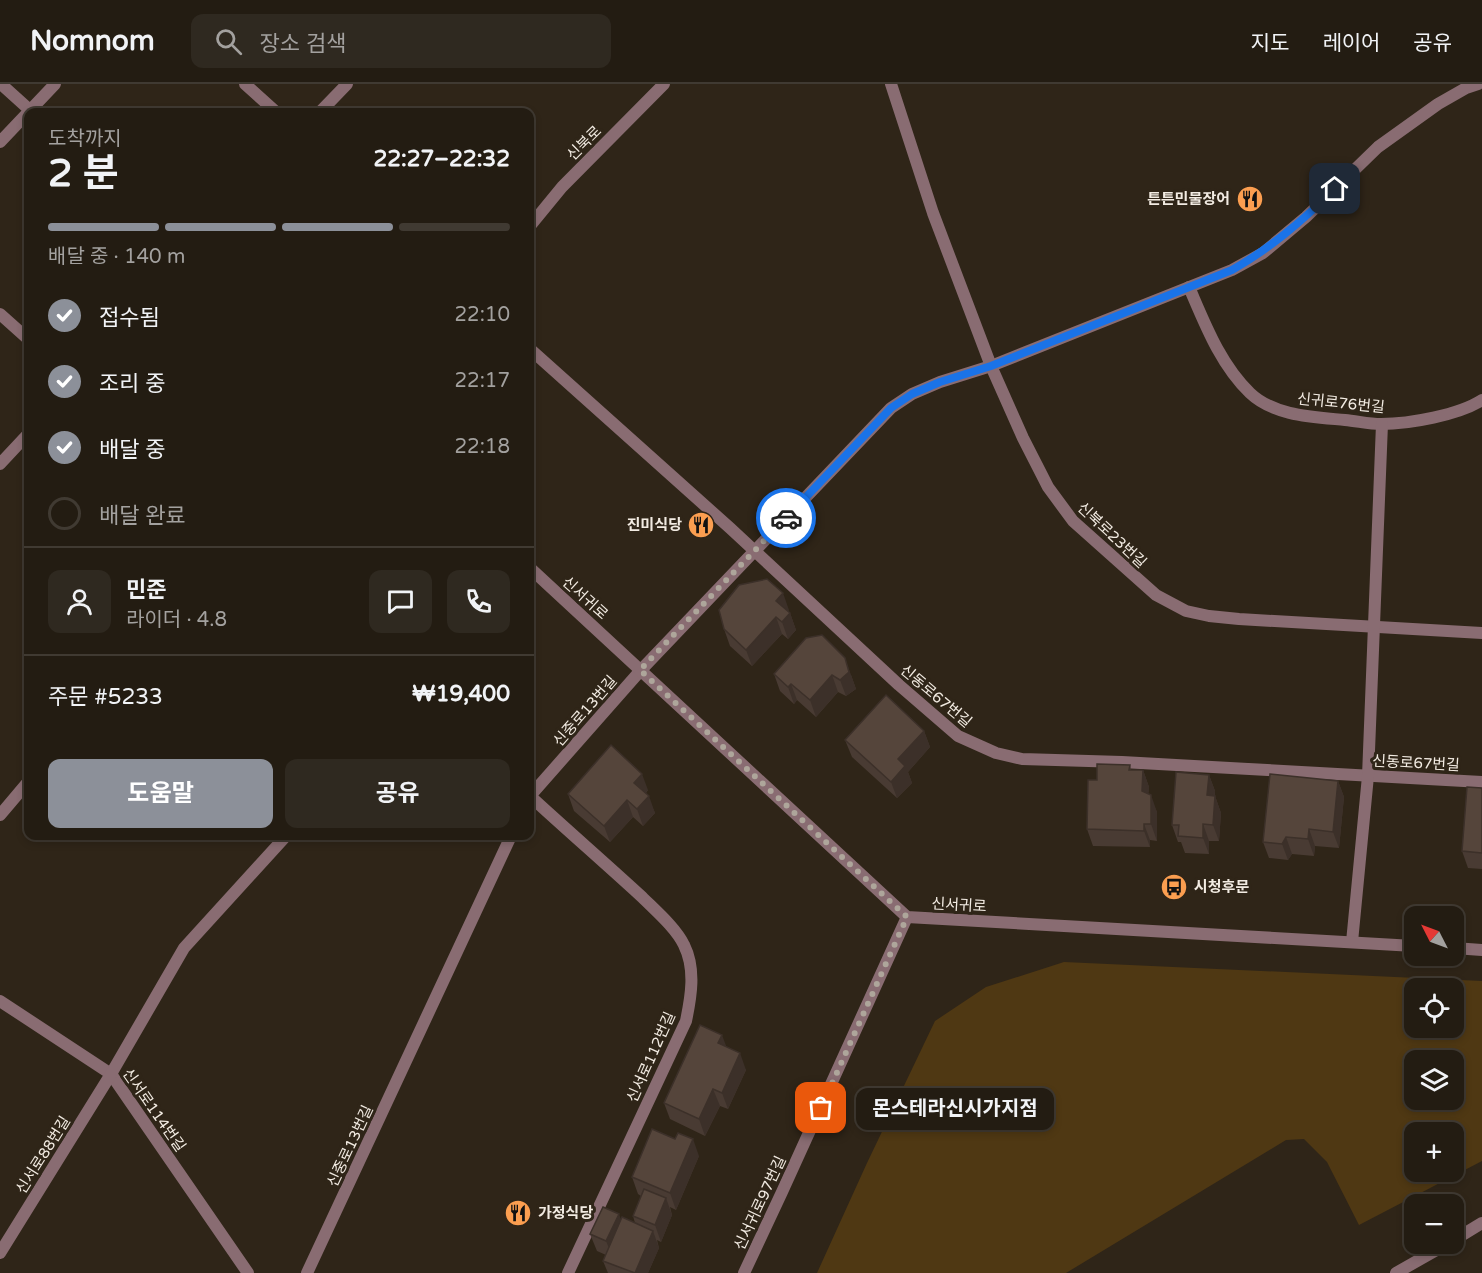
<!DOCTYPE html>
<html lang="ko">
<meta charset="utf-8">
<style>
:root{--surface:#231c12;--page:#2f2920;--text:#f1f3f6;--muted:#a3a19f;--line:#403a32;--accent:#8c9099}
body{margin:0;font-family:"Varela Round","Noto Sans KR",sans-serif;background:var(--page);color:var(--text);height:100vh;display:flex;flex-direction:column;font-size:22px;white-space:nowrap}
*{box-sizing:border-box;margin:0}
p{font-size:20px;color:var(--muted)}
.icon{flex:none;width:33px;height:33px;fill:none;stroke:currentColor;stroke-width:2;stroke-linecap:round;stroke-linejoin:round}
.map{position:relative;flex:1;overflow:hidden}
.side{position:absolute;left:24px;top:24px;width:510px;height:732px;display:flex;flex-direction:column;background:var(--surface);border-radius:12px;box-shadow:0 3px 9px #0003,0 0 0 2px var(--line)}
.side>*{flex:none}
.needle{width:39px;rotate:312deg}
.buttons{position:absolute;left:1404px;top:822px;display:grid;gap:12px}
.buttons a{display:grid;place-items:center;width:60px;height:60px;border-radius:12px;background:var(--surface);box-shadow:0 3px 9px #0003,0 0 0 2px var(--line);font-size:30px}
.pin{position:absolute;display:grid;place-items:center;width:51px;height:51px;color:#fff;margin:-26px;border-radius:12px;box-shadow:0 3px 9px #0006}
.courier{position:absolute;display:grid;place-items:center;width:60px;height:60px;margin:-30px;border:4px solid #1a73e8;border-radius:50%;background:#fff;color:#222;box-shadow:0 2px 8px #0007}
.bubble{position:absolute;height:42px;border-radius:12px;background:var(--surface);box-shadow:0 3px 9px #0003,0 0 0 2px var(--line);font-size:20px;font-weight:700;line-height:42px;text-align:center}
.headline em{font-style:normal;font-weight:700}
.headline div{display:flex;flex-direction:column-reverse}
.headline{display:flex;align-items:center;justify-content:space-between;height:102px;padding:0 24px}
h1{font-size:39px;font-weight:700;line-height:45px}
.bar{display:grid;grid-template-columns:repeat(4,1fr);gap:9px 6px;align-content:center;height:72px;padding:0 24px}
.bar i{height:8px;border-radius:4px;background:var(--line)}
.bar .current{background:var(--accent)}
.bar p{grid-column:span 4}
.line{display:flex;align-items:center;gap:15px;padding:0 24px;border-top:2px solid var(--line)}
.line div{flex:1}
.round{display:grid;place-items:center;flex:none;width:63px;height:63px;border-radius:12px;background:var(--page)}
ol{padding:0 24px;list-style:none}
li{display:flex;align-items:center;gap:18px;height:66px}
li p{margin-inline-start:auto}
li .icon{padding:6px;border-radius:50%;background:var(--accent);color:#fff;stroke-width:4}
li:last-child{color:var(--muted)}
li i{width:33px;height:33px;border:3px solid var(--line);border-radius:50%}
.action{display:flex;gap:12px;margin-top:auto;padding:12px 24px}
.action a{flex:1;height:69px;border-radius:12px;background:var(--accent);color:#fff;font-size:24px;font-weight:700;line-height:69px;text-align:center}
.action a+a{background:var(--page);color:var(--text)}
header{display:flex;align-items:center;gap:36px;box-sizing:border-box;height:84px;padding:0 30px;background:var(--surface);border-bottom:2px solid var(--line)}
header strong{font-size:28px}
nav{display:flex;gap:33px;margin-inline-start:auto;font-size:21px}
.search{width:420px;height:54px;background:var(--page);display:flex;align-items:center;gap:15px;box-sizing:border-box;padding:0 21px;border-radius:12px;color:var(--muted);font-size:22px}
.map>svg:first-child{display:block}
.green{fill:#4f3813;fill-rule:evenodd}
.lines{fill:none;stroke-linecap:round;stroke-linejoin:round}
.service{stroke:#896c72;stroke-width:12}
.minor{stroke:#896c72;stroke-width:12}
.tertiary{stroke:#896c72;stroke-width:12}
.wall{fill:#493b33}
.shaded-wall{fill:#3c3029}
.building{fill:#55453b;stroke:#3c3029;stroke-width:1.5}
.done{stroke:#aea69b;stroke-width:6;stroke-dasharray:0 10.8}
.route{stroke:#1a73e8;stroke-width:8}
.labels{text-anchor:middle;stroke-width:6;stroke-linejoin:round;paint-order:stroke}
.street-label{font-size:15px;fill:#f2ebe2;stroke:#2f2518}
.poi-label{font-size:15px;font-weight:bold;fill:#f2ebe2;stroke:#2f2518;text-anchor:end}
</style>
<header>
<strong>Nomnom</strong>
<div class="search"><svg class="icon" aria-label="search" viewBox="0 0 24 24"><circle cx="10" cy="10" r="6"/><path d="M15 15l6 6"/></svg>장소 검색</div>
<nav><a>지도</a><a>레이어</a><a>공유</a></nav>
</header>
<div class="map">
<svg width="1482" height="1189" viewBox="0 0 1482 1189">
<rect width="100%" height="100%" fill="#2f2518"/>
<!-- green -->
<path class="green" d="M1064,878L1482,897V1077L1359,1141L1327,1078L1304,1055L1286,1056L1066,1189H817L867,1079L935,937L986,903ZM1414,904H1454V944H1414ZM1414,976H1454V1016H1414ZM1414,1048H1454V1088H1414Z"/>
<g class="lines">
<!-- service -->
<g class="service">
<path d="M1454,1156L1482,1139"/>
<path d="M1396,1189L1447,1160"/>
</g>
<!-- minor -->
<g class="minor">
<path d="M245,0L276,28"/>
<path d="M891,0L933,129L991,282L1023,354L1048,403L1073,437L1156,511L1186,527L1209,532L1239,535L1482,549"/>
<path d="M320,28L347,0"/>
<path d="M0,58L55,0"/>
<path d="M1189,203C1205,240 1220,280 1250,309C1274,332 1313,333 1345,336C1357,337 1369,340 1381,340C1409,340 1459,331 1482,316"/>
<path d="M0,230L28,255"/>
<path d="M530,265L730,444L899,601L958,652L996,669L1022,675L1122,678L1482,698"/>
<path d="M0,380L28,350"/>
<path d="M530,712L641,586L891,324L912,310L940,298L991,282L1232,186L1263,169L1306,133L1378,63L1438,20L1466,4L1478,0"/>
<path d="M530,712C567,746 605,779 642,813C655,826 676,844 684,861C696,885 691,913 686,937L568,1189"/>
<path d="M1352,858L1368,692L1382,340"/>
<path d="M0,917L111,990L248,1189"/>
<path d="M0,1169L111,990L184,864L286,752"/>
<path d="M307,1189L511,752"/>
</g>
<!-- tertiary -->
<g class="tertiary">
<path d="M1,0L32,28"/>
<path d="M530,142L562,103L664,0"/>
<path d="M530,484L907,833L1414,862"/>
<path d="M0,731L28,698"/>
<path d="M1454,864L1482,866"/>
<path d="M744,1189L782,1108L907,833"/>
</g>
</g>
<!-- wall -->
<g class="wall">
<path d="M789,526L788,527L790,529L796,546L788,555L782,550L752,582L730,562L724,545Z"/>
<path d="M774,590L851,591L856,605L846,612L838,608L816,633L797,616L794,620L780,607Z"/>
<path d="M924,647L930,663L908,688L912,699L897,714L852,673L845,656Z"/>
<path d="M1130,681L1131,686H1143L1149,703L1148,710L1157,728V757L1150,756V763L1093,762L1087,745L1097,696Z"/>
<path d="M1209,691L1215,707V712L1221,729L1219,757H1209V770L1185,769L1181,758H1178L1172,741Z"/>
<path d="M1338,697L1344,713L1339,764L1315,762L1314,772L1292,770L1288,776L1269,774L1263,758Z"/>
<path d="M1482,704V785L1468,784L1462,767Z"/>
<path d="M648,706L646,709L655,729L643,742L633,733L610,758L574,727L568,710Z"/>
<path d="M727,963L746,986L728,1025L720,1022L705,1052L670,1035L664,1019Z"/>
<path d="M699,1072L676,1126L670,1123L672,1131L661,1158L657,1156L659,1164L648,1189H608L603,1177L606,1171L597,1167L590,1150L621,1136L635,1139L633,1132L641,1112L638,1110L632,1093Z"/>
</g>
<!-- shaded-wall -->
<g class="shaded-wall">
<path d="M783,509L789,526L782,533L776,517Z"/>
<path d="M790,529L796,546L788,555L782,538Z"/>
<path d="M776,533L782,550L752,582L746,566Z"/>
<path d="M845,574L856,605L846,612L840,596Z"/>
<path d="M832,591L838,608L816,633L810,616Z"/>
<path d="M791,600L797,616L794,620L788,603Z"/>
<path d="M924,647L930,663L908,688L912,699L897,714L891,698L898,675Z"/>
<path d="M1143,686L1149,703L1148,724L1142,707Z"/>
<path d="M642,690L648,706L640,716L634,699Z"/>
<path d="M1209,691L1215,707L1214,728L1207,711Z"/>
<path d="M1338,697L1344,713L1339,764L1333,748Z"/>
<path d="M1151,711L1157,728V757L1151,740Z"/>
<path d="M649,712L655,729L643,742L637,725Z"/>
<path d="M1215,712L1221,729L1219,757L1213,741Z"/>
<path d="M627,716L633,733L610,758L604,742Z"/>
<path d="M1144,740L1150,756V763L1144,747Z"/>
<path d="M1203,740L1209,757V770L1203,754Z"/>
<path d="M1309,745L1315,762L1314,772L1308,755Z"/>
<path d="M1286,753L1292,770L1288,776L1282,760Z"/>
<path d="M722,951L728,967L718,959Z"/>
<path d="M740,969L746,986L728,1025L722,1009Z"/>
<path d="M713,1005L720,1022L705,1052L699,1035Z"/>
<path d="M693,1055L699,1072L676,1126L670,1109Z"/>
<path d="M666,1114L672,1131L661,1158L655,1141Z"/>
<path d="M619,1130L625,1146L613,1174L606,1157Z"/>
<path d="M653,1147L659,1164L648,1189H635Z"/>
</g>
<!-- building -->
<g class="building">
<path d="M767,495L783,509L776,517L790,529L782,538L776,533L746,566L724,545L719,526L739,501Z"/>
<path d="M822,551L845,574L849,588L840,596L832,591L810,616L791,600L788,603L774,590L806,554Z"/>
<path d="M886,611L924,647L898,675L905,682L891,698L845,656Z"/>
<path d="M611,661L642,690L634,699L649,712L637,725L627,716L604,742L568,710Z"/>
<path d="M1097,680L1130,681L1129,686H1143L1142,707L1151,711V740H1144V747L1087,745L1088,696H1097Z"/>
<path d="M1176,688L1209,691L1207,711L1215,712L1213,741L1203,740V754L1178,752L1179,741H1172Z"/>
<path d="M1270,690L1338,697L1333,748L1309,745L1308,755L1286,753L1282,760L1263,758Z"/>
<path d="M1467,703L1482,704V769L1462,767Z"/>
<path d="M700,941L722,951L718,959L740,969L722,1009L713,1005L699,1035L664,1019Z"/>
<path d="M652,1045L675,1055L678,1049L693,1055L670,1109L632,1093Z"/>
<path d="M644,1105L666,1114L655,1141L633,1132Z"/>
<path d="M603,1123L619,1130L606,1157L590,1150Z"/>
<path d="M622,1133L653,1147L635,1189L603,1177Z"/>
</g>
<g class="lines">
<!-- done -->
<path class="done" d="M786,434L640,586L907,833L821,1024"/>
<!-- route -->
<path class="route" d="M786,434L891,324L912,310L940,298L991,282L1232,186C1271,164 1303,136 1335,105"/>
</g>
<!-- icons -->
<defs>
<symbol id="restaurant-disc" viewBox="-11 -11 22 22"><circle r="9.5" fill="#fb9e50" stroke="#2f2518"/><path d="M-5-6h1v4h1v-4h1v4h1v-4h1v5L-1.5 .5V6h-2V.5L-5-1ZM5-6V6H3V1.5H1.5Q1.5-4 5-6Z" fill="#111"/></symbol>
<symbol id="bus-disc" viewBox="-11 -11 22 22"><circle r="9.5" fill="#fb9e50" stroke="#2f2518"/><path d="M-5-6H5V4H4V6H2V4H-2V6H-4V4H-5ZM-3.5-4V0h7V-4ZM-3.5 1.2v1.5H-2V1.2ZM2 1.2v1.5H3.5V1.2Z" fill="#111"/></symbol>
</defs>
<g fill-rule="evenodd">
<use href="#restaurant-disc" x="1235" y="100" width="30" height="30"/>
<use href="#restaurant-disc" x="686" y="426" width="30" height="30"/>
<use href="#bus-disc" x="1159" y="788" width="30" height="30"/>
<use href="#restaurant-disc" x="503" y="1114" width="30" height="30"/>
</g>
<g class="labels">
<!-- street labels -->
<g class="street-label">
<text transform="translate(584 59) rotate(-45)" y="5">신북로</text>
<text transform="translate(1341 319) rotate(6)" y="5">신귀로76번길</text>
<text transform="translate(1112 451) rotate(43)" y="5">신북로23번길</text>
<text transform="translate(585 514) rotate(42)" y="5">신서귀로</text>
<text transform="translate(936 612) rotate(40)" y="5">신동로67번길</text>
<text transform="translate(585 627) rotate(-49)" y="5">신중로13번길</text>
<text transform="translate(1416 679) rotate(3)" y="5">신동로67번길</text>
<text transform="translate(959 821) rotate(3)" y="5">신서귀로</text>
<text transform="translate(651 973) rotate(-66)" y="5">신서로112번길</text>
<text transform="translate(154 1026) rotate(55)" y="5">신서로114번길</text>
<text transform="translate(350 1062) rotate(-65)" y="5">신중로13번길</text>
<text transform="translate(43 1071) rotate(-58)" y="5">신서로88번길</text>
<text transform="translate(760 1119) rotate(-65)" y="5">신서귀로97번길</text>
</g>
<!-- poi labels -->
<g class="poi-label">
<text x="1230" y="120">튼튼민물장어</text>
<text x="682" y="446">진미식당</text>
<text x="1194" y="808" text-anchor="start">시청후문</text>
<text x="538" y="1134" text-anchor="start">가정식당</text>
</g>
</g>
</svg>
<div class="buttons">
<a><svg class="needle" viewBox="-14 -14 28 28"><path d="M0-13l5 13h-10z" fill="#e53935"/><path d="M0 13l5-13h-10z" fill="#a3a19f"/></svg></a>
<a><svg class="icon" aria-label="locate" viewBox="0 0 24 24"><circle cx="12" cy="12" r="6"/><path d="M12 2v4M12 18v4M2 12h4M18 12h4"/></svg></a>
<a><svg class="icon" aria-label="layers" viewBox="0 0 24 24"><path d="M12 4l9 5-9 5-9-5zM3 14l9 5 9-5"/></svg></a>
<a>+</a>
<a>−</a>
</div>
<div class="pin" style="left:821px;top:1024px;background:#ea580c"><svg class="icon" aria-label="bag" viewBox="0 0 24 24"><path d="M5 8h14l-1 12H6zM9 8a3 3 0 0 1 6 0"/></svg></div>
<div class="pin" style="left:1335px;top:105px;background:#1f2937"><svg class="icon" aria-label="home" viewBox="0 0 24 24"><path d="M3 11l9-7 9 7M6 9v11h12V9"/></svg></div>
<div class="courier" style="left:786px;top:434px"><svg class="icon" aria-label="car" viewBox="0 0 24 24"><path d="M5 17H2v-5l4-1 3-4h7l3 4 3 1v5h-3M9 17h6M6 11h13"/><circle cx="7" cy="17" r="2"/><circle cx="17" cy="17" r="2"/></svg></div>
<div class="bubble" style="left:856px;top:1004px;width:198px">몬스테라신시가지점</div>
<section class="side">
<div class="headline"><div><h1>2 분</h1><p>도착까지</p></div><em>22:27–22:32</em></div>
<div class="bar"><i class="current"></i><i class="current"></i><i class="current"></i><i></i><p>배달 중 · 140 m</p></div>
<ol>
<li><svg class="icon" aria-label="check" viewBox="0 0 24 24"><path d="M5 12l5 5 9-10"/></svg>접수됨<p>22:10</p></li>
<li><svg class="icon" aria-label="check" viewBox="0 0 24 24"><path d="M5 12l5 5 9-10"/></svg>조리 중<p>22:17</p></li>
<li><svg class="icon" aria-label="check" viewBox="0 0 24 24"><path d="M5 12l5 5 9-10"/></svg>배달 중<p>22:18</p></li>
<li><i></i>배달 완료</li>
</ol>
<div class="line" style="height:108px"><a class="round"><svg class="icon" aria-label="person" viewBox="0 0 24 24"><circle cx="12" cy="8" r="4"/><path d="M4 21q1-7 8-7t8 7"/></svg></a><div><b>민준</b><p>라이더 · 4.8</p></div><a class="round"><svg class="icon" aria-label="chat" viewBox="0 0 24 24"><path d="M4 5h16v11H9l-5 4z"/></svg></a><a class="round"><svg class="icon" aria-label="phone" viewBox="0 0 24 24"><path d="M5 4h4l2 5-3 2q2 4 5 5l2-3 5 2v4C11 20 4 13 5 4z"/></svg></a></div>
<div class="line" style="height:78px"><div>주문 #5233</div><b>₩19,400</b></div>
<div class="action"><a>도움말</a><a>공유</a></div>
</section>
</div>
